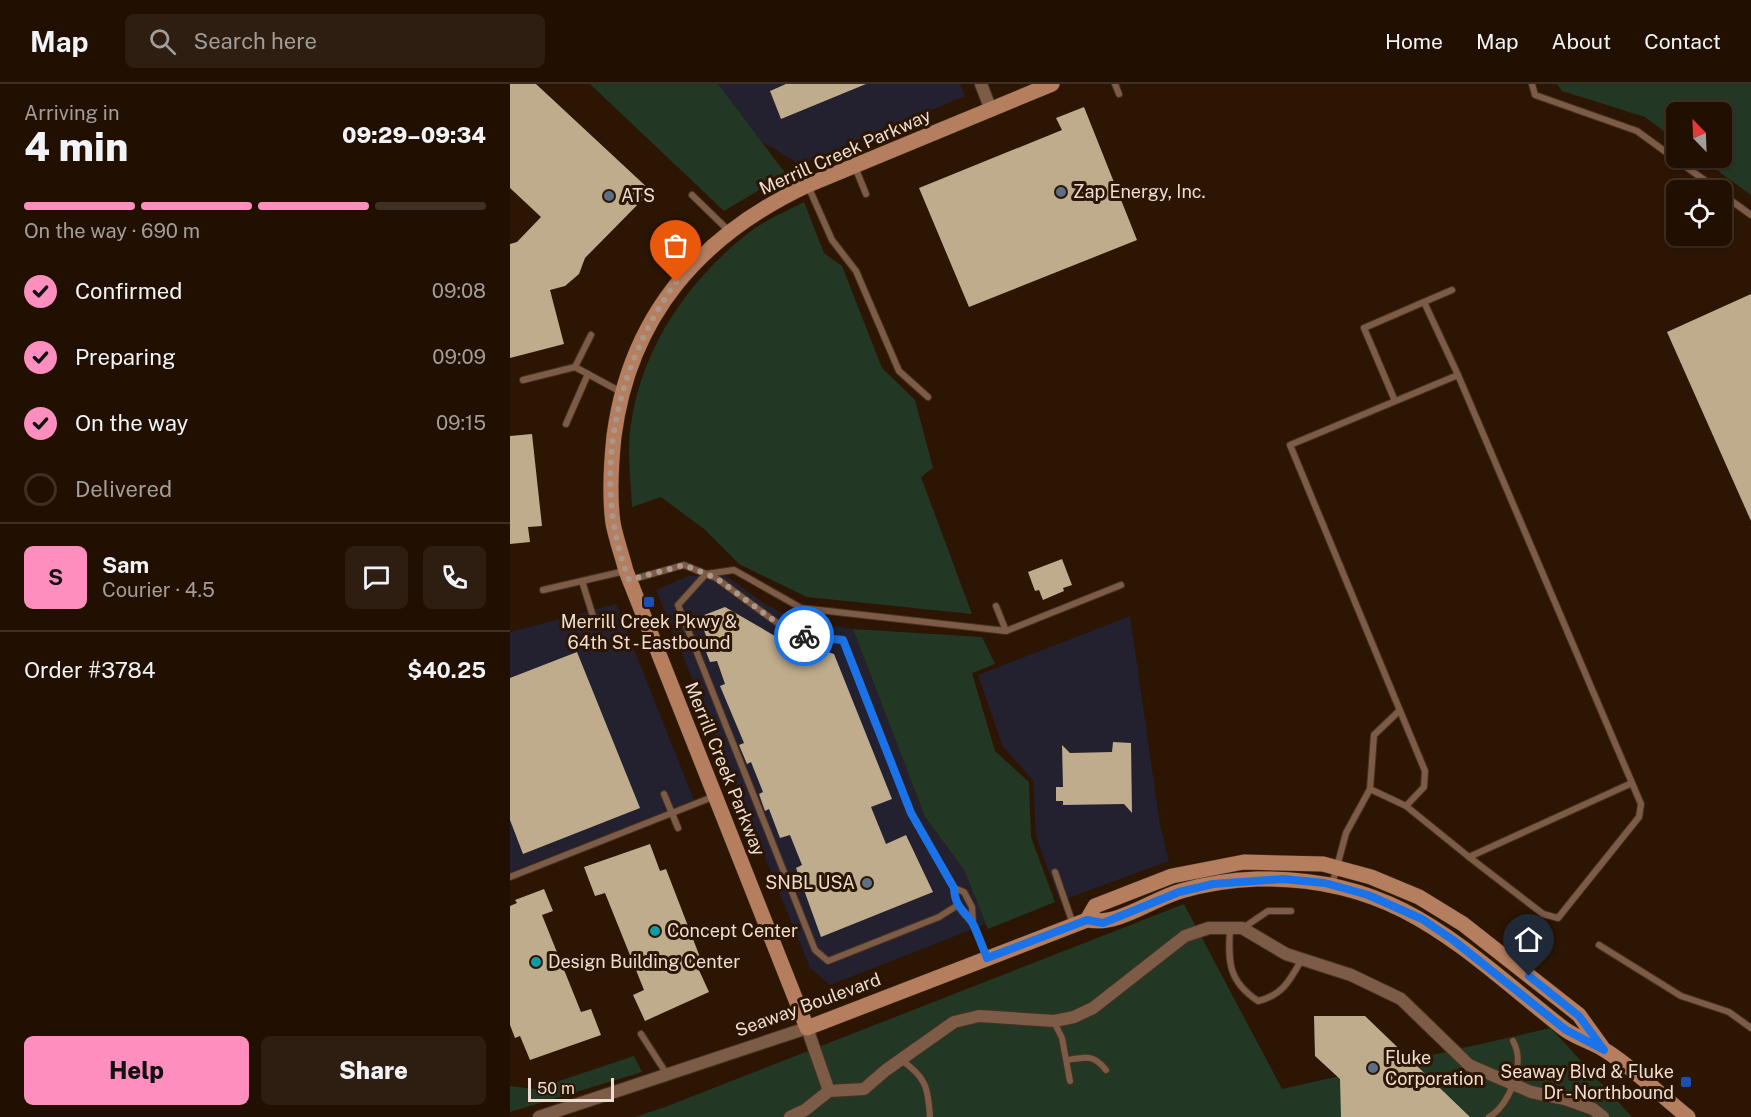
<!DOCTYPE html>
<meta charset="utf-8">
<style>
:root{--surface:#211002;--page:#2d1e11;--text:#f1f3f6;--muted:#a29d99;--line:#3e3024;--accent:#fd8ebe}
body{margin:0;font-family:"Public Sans",sans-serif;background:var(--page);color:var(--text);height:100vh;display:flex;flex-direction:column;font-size:22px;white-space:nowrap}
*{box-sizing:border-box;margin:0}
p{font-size:20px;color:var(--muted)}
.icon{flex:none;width:33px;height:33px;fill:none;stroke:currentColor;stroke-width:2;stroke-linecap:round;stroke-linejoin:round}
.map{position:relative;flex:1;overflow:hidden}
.panel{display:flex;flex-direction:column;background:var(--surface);width:510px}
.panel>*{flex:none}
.needle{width:39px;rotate:337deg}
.buttons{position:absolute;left:1156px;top:18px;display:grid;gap:12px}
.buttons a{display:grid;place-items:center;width:66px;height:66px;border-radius:9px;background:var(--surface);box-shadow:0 2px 4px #0004,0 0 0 2px var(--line);font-size:30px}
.scale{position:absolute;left:18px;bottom:15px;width:86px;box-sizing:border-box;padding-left:6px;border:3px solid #eeddd1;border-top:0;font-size:16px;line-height:21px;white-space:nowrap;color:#eeddd1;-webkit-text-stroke:4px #2c1503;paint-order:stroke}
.pin{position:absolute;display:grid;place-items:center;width:51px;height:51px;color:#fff;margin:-62px -26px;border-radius:50% 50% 50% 0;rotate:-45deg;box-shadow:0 0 6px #0007}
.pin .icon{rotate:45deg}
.courier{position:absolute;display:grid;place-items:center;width:60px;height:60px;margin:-30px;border:4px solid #1a73e8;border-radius:50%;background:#fff;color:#222;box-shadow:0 2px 8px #0007}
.head em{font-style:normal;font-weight:800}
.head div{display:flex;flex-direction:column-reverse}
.head{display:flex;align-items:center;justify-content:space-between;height:102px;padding:0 24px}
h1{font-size:39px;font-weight:800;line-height:45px}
.bar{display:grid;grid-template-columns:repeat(4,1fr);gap:9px 6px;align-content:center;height:72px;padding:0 24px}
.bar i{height:8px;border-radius:4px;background:var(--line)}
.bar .selected{background:var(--accent)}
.bar p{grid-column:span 4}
.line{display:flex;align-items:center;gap:15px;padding:0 24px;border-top:2px solid var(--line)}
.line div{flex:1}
.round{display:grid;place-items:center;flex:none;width:63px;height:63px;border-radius:9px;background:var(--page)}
ol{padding:0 24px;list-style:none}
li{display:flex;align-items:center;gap:18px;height:66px}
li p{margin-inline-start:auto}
li .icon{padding:6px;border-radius:50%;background:var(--accent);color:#111;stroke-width:4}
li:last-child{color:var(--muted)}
li i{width:33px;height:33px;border:3px solid var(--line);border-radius:50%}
.action{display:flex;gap:12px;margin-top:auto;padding:12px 24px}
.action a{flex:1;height:69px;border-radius:9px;background:var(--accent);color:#111;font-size:24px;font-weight:800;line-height:69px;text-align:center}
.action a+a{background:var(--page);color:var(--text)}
header{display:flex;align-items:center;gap:36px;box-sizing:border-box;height:84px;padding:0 30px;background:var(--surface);border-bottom:2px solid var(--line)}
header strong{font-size:28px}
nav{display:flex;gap:33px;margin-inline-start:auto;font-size:21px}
.search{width:420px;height:54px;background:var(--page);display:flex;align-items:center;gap:15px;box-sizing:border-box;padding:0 21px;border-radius:9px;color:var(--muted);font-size:22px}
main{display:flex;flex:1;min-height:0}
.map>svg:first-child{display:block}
.commercial{fill:#232030}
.green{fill:#223824}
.building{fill:#bfac8c}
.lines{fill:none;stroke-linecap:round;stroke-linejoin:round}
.lane-casing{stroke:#473120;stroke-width:8}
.street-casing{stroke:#473120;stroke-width:14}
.secondary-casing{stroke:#473120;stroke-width:16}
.lane{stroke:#7c5b47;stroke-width:6}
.street{stroke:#7c5b47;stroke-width:12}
.secondary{stroke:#b47e5f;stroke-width:15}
.done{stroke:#aa9789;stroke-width:6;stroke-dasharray:0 10.8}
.route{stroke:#1a73e8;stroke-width:8}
.service-dot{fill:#5c6f8a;stroke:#2c1503;stroke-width:2}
.transit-dot{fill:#1a4fb4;stroke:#2c1503;stroke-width:2}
.culture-dot{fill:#0f9aa8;stroke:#2c1503;stroke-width:2}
.labels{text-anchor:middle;stroke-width:6;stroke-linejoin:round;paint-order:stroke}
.street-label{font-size:18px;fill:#eeddd1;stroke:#2c1503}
.poi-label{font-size:18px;fill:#eeddd1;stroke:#2c1503;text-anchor:start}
</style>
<header>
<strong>Map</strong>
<div class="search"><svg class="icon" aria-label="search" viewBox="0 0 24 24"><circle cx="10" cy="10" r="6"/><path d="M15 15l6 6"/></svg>Search here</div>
<nav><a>Home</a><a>Map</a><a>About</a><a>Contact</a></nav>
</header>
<main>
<section class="panel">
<div class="head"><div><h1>4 min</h1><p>Arriving in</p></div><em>09:29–09:34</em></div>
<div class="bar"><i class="selected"></i><i class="selected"></i><i class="selected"></i><i></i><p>On the way · 690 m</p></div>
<ol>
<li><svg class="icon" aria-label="check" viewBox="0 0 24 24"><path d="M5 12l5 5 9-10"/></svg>Confirmed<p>09:08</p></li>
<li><svg class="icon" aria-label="check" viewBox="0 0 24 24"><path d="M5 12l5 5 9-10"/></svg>Preparing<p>09:09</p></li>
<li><svg class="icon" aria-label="check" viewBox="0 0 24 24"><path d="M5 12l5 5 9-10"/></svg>On the way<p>09:15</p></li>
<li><i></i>Delivered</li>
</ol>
<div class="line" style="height:108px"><b class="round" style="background:var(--accent);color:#111">S</b><div><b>Sam</b><p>Courier · 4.5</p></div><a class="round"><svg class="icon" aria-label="chat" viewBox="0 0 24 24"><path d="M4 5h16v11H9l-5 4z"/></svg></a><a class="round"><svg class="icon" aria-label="phone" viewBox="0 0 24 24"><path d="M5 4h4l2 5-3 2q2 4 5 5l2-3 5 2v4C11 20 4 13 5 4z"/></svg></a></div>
<div class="line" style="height:78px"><div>Order #3784</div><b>$40.25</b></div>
<div class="action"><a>Help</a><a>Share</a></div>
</section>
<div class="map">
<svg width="1241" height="1033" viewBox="0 0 1241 1033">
<rect width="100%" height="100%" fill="#2c1503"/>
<!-- commercial -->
<g class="commercial">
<path d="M200,0H450L455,12L290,81L207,30Z"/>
<path d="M215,491L255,520L286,536L343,545L415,733L454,786L476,840L320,901L300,884L146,506L178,492Z"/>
<path d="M106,520L184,716L0,789V548Z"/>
<path d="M620,532L650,741L659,777L550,817L526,753L523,696L493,663L468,591Z"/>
</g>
<!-- green -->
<g class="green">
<path d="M80,0H208L276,90L214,127Z"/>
<path d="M1047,0H1241V111L1190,74H1212V28H1167V57L1135,33L1052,7Z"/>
<path d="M294,118L314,169L332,182L372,284L405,316L423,384L411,393L462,530L297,513L229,480L194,445L151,413L122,423C121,404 119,383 119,364C122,277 174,198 241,147C257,135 277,127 294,118Z"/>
<path d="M343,545L472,553L485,580L462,589L485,667L519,698L521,753L545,818L478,845L454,786L415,733Z"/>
<path d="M674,820L772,1005L1041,944L1122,1033H125L155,1023Z"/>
<path d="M124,972L132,988L0,1028V1002L25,1005Z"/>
</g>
<!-- building -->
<g class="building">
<path d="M0,0H26L141,107L75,174L69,190L55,202L40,206L54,260L0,274V160L7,158L31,133L0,104Z"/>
<path d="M276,0H356L271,35L260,7Z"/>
<path d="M574,23L627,156L459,223L409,104L552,46L546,34Z"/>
<path d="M1241,210V437L1157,248Z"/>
<path d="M22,350L32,442L18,443L20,458L0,460V352Z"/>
<path d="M552,475L562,501L553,504L554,507L533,516L529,506L525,507L518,488Z"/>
<path d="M215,523L284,563L295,558L297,562L304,559L306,564L324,570L382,715L361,723L376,760L396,751L423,808L311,853L286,784L292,781L280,751L270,754L259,725L255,727L249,710L253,708L241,678L237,680L229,661L234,659L210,602L215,600L207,577L200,578L193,560L198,557L189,533Z"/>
<path d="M67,568L130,724L13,770L0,736V594Z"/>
<path d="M603,658L621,659L622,729L614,720L553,721V717H546V703H553L552,661L560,669L602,668Z"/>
<path d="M140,760L150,787L156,785L193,881L188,884L199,908L135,937L123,911L134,906L95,809L85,812L74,783Z"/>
<path d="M34,805L43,827L32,831L71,928L81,925L91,951L20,976L10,952L5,954L0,941V822L7,819L5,816Z"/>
<path d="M804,932H855L960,1033H831L830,995L805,972Z"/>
</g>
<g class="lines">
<defs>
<g id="lane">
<path d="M605,0L609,10"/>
<path d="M1022,0L1025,11L1127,47L1208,106"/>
<path d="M345,83L356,110"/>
<path d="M298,102L322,156L346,187L389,287L418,313"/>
<path d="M1212,110L1241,131"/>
<path d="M182,111L220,148"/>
<path d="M65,283L111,308"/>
<path d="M948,291L1122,699L1131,720L1129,733L1048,834L1033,830L959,773L1122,699"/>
<path d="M13,296L65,283L81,251"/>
<path d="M885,317L854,244L914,218"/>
<path d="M56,340L78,290"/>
<path d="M120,496L174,481L206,494L285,552L333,556L401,729L444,804"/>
<path d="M72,497L86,542"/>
<path d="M33,506L115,487"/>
<path d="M486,522L496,547"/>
<path d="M860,705L864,651L888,628"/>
<path d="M154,710L168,744"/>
<path d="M896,722L959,773"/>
<path d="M545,788L563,840"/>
<path d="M0,793L205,712"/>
<path d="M822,801L836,749L860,705L896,722L914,703L915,687L780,361L948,291L914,218L942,206"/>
<path d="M444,804L454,808L462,823L463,839C452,829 445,820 444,804Z"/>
<path d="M448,821L429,833L318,877L305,866L168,521L196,490L224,486L291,524L496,547L611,501"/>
<path d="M463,839L477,874"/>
<path d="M720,844C718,878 718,897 748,917C773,911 780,896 792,875"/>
<path d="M733,844L758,827H781"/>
<path d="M1089,861L1171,912L1219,928L1241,944"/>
<path d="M544,938L552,954L560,997"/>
<path d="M131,950L158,992"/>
<path d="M391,976C416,993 418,1003 420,1033"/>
<path d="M557,976C575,973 584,970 596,986"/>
<path d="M979,1033C1000,1021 1016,979 1003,957"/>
</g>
<g id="street">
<path d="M471,0L481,26"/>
<path d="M29,1033L297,944L319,1007"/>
<path d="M280,1033L295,1026L319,1007L354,1005L376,986L444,938L469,932L544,937L564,933L583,924L675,852L699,844H732L776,870L841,891L891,915L959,981L1021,1008L1055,1015L1083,1025L1093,1033"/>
</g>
<g id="secondary">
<path d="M542,0L298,101C189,152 120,232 104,352C101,381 99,410 103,439C106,455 112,471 116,487L297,944L577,836C609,842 640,816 671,807C695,800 721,796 747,795C888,792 950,863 1053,944C1064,953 1080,957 1093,965C1123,983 1150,1011 1178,1033"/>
<path d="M577,836L585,822L662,792L734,778L813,780L861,793L909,813L953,840L1069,931L1092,963"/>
</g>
</defs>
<!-- lane casing -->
<use href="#lane" class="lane-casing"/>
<!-- street casing -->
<use href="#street" class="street-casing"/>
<!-- secondary casing -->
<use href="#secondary" class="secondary-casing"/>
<!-- lane -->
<use href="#lane" class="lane"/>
<!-- street -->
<use href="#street" class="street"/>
<!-- secondary -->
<use href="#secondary" class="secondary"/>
</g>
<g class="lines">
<!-- done -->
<path class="done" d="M166,198C105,283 80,397 119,496L174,481L206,494L285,552H294"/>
<!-- route -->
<path class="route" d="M294,552L333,556L401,729L444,804C445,826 457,827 464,842C469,853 473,864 477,874L577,836L593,839L669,808L703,800L773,795L815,799L858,811L912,835L943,856L1056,946L1094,966L1069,932L1019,892"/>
</g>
<!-- markers -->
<g class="service-dot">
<circle cx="551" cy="108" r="6"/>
<circle cx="99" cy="112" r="6"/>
<circle cx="357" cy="799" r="6"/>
<circle cx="863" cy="984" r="6"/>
</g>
<g class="transit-dot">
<rect x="133" y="512" width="12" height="12" rx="3"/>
<rect x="1170" y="992" width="12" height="12" rx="3"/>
</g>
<g class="culture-dot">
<circle cx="145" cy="847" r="6"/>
<circle cx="26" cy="878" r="6"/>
</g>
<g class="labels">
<!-- street labels -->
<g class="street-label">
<text transform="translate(335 68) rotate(-24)" y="6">Merrill Creek Parkway</text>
<text transform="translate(215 685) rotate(68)" y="6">Merrill Creek Parkway</text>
<text transform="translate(298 921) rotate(-20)" y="6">Seaway Boulevard</text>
</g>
<!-- poi labels -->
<g class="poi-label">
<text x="563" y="114">Zap Energy, Inc.</text>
<text x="111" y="118">ATS</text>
<text x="139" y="544" text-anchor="middle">Merrill Creek Pkwy &amp;<tspan x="139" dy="21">64th St - Eastbound</tspan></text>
<text x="345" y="805" text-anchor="end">SNBL USA</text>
<text x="157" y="853">Concept Center</text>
<text x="38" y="884">Design Building Center</text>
<text x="875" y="980">Fluke<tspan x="875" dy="21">Corporation</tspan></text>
<text x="1164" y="994" text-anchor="end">Seaway Blvd &amp; Fluke<tspan x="1164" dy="21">Dr - Northbound</tspan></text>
</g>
</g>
</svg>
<div class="buttons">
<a><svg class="needle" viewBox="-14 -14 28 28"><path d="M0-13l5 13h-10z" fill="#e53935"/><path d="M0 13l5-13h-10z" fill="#a29d99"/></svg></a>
<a><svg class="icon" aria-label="locate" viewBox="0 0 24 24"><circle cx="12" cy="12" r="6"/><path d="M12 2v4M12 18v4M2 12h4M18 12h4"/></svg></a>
</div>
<div class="scale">50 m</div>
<div class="pin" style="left:166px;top:198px;background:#ea580c"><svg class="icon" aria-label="bag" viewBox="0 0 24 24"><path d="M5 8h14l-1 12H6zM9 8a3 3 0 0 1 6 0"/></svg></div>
<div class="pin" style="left:1019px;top:892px;background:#1f2937"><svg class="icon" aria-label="home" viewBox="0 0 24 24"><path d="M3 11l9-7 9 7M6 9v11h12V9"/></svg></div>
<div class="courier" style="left:294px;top:552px"><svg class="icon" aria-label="bike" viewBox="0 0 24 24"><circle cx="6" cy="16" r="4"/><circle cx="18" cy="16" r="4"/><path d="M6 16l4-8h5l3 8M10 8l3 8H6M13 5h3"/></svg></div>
</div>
</main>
